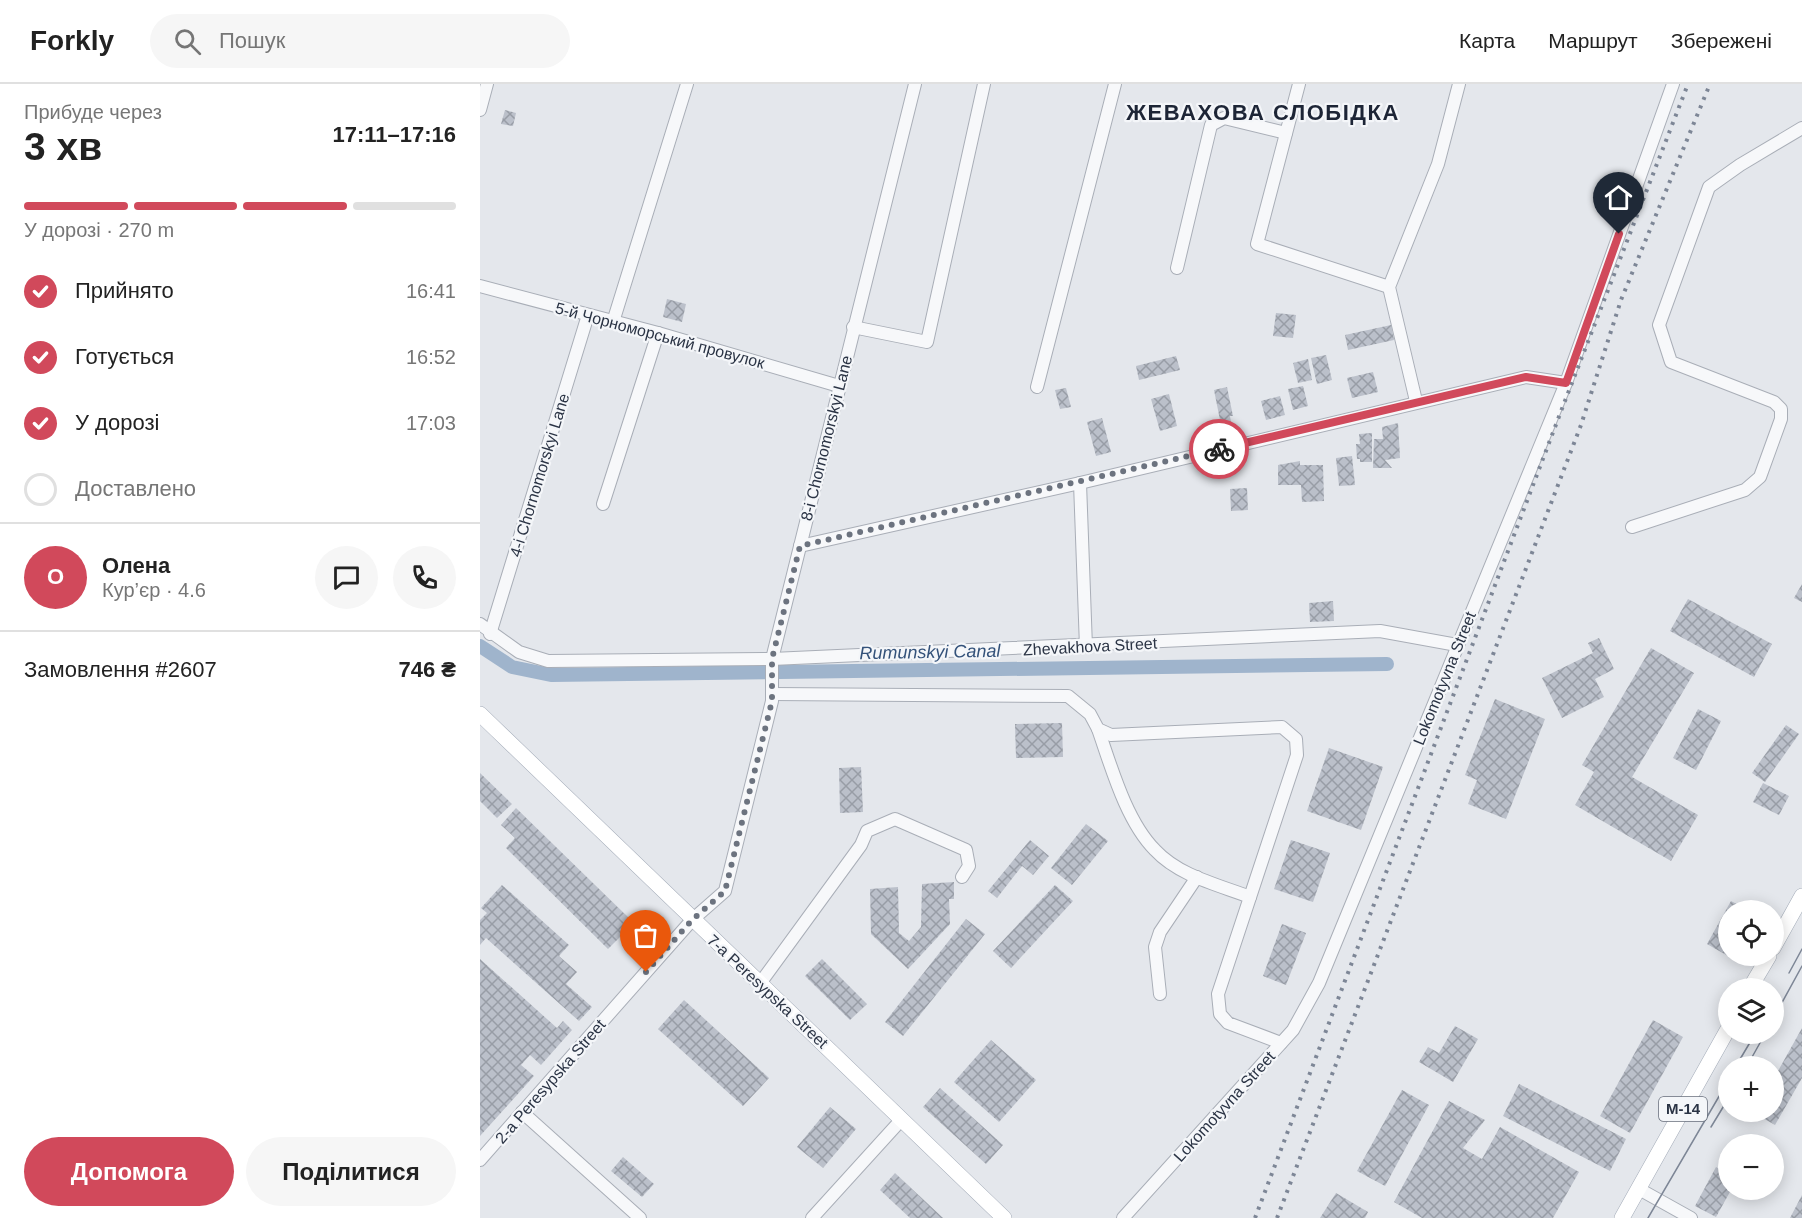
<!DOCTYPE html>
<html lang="uk">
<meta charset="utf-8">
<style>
:root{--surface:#fff;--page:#f6f6f6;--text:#222;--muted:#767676;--line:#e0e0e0;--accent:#d1495b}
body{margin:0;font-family:Arial,sans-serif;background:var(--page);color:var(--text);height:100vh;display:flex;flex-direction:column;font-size:22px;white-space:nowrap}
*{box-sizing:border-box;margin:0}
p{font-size:20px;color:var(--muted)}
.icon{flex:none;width:33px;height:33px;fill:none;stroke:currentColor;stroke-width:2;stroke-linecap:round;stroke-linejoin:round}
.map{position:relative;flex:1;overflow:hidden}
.details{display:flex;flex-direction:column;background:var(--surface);width:480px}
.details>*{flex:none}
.controls{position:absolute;left:1238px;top:816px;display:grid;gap:12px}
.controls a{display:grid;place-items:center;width:66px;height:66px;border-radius:50%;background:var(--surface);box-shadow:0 3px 15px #0003;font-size:30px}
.pin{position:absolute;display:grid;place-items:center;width:51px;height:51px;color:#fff;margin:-62px -26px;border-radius:50% 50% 50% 0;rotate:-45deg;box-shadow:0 0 6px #0007}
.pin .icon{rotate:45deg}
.courier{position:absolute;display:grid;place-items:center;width:60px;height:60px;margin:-30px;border:4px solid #d1495b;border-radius:50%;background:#fff;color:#222;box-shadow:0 2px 8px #0007}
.head em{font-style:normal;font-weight:700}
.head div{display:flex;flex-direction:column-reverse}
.head{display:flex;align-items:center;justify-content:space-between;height:102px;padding:0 24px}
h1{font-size:39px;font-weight:700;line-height:45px}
.bar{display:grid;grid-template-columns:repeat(4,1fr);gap:9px 6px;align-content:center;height:72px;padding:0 24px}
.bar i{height:8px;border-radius:4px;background:var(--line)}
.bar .on{background:var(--accent)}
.bar p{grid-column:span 4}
.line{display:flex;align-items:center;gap:15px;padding:0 24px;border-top:2px solid var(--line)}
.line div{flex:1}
.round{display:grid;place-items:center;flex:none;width:63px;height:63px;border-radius:32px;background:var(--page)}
ol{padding:0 24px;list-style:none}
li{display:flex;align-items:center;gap:18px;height:66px}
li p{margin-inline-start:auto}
li .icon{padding:6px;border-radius:50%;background:var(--accent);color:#fff;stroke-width:4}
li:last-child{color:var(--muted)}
li i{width:33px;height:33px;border:3px solid var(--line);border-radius:50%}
.button{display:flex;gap:12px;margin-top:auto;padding:12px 24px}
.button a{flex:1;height:69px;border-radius:36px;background:var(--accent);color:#fff;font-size:24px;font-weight:700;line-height:69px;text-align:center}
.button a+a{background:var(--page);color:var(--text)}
header{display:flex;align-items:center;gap:36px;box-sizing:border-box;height:84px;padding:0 30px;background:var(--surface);border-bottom:2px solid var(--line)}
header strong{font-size:28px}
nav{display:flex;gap:33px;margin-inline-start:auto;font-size:21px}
.search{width:420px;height:54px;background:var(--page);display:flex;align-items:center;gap:15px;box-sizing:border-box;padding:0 21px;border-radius:33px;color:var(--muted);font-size:22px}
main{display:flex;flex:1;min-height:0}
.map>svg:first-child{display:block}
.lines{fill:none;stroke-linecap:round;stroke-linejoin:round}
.canal{stroke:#9fb4cc;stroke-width:14}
.building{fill:url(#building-cross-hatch)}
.minor-casing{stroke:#a9aeb7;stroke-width:14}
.major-casing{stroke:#a3abb8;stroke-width:16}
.minor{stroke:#f7f8fa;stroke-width:12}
.major{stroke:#fff;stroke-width:15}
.tram{stroke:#7d8696;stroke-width:1.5}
.rail{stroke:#7d8696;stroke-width:4;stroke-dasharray:3 6;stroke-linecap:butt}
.done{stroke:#6c737f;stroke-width:6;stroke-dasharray:0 10.8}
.route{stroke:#d1495b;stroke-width:8}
.labels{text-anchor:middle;stroke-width:4.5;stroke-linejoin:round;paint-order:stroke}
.shield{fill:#f4f6f9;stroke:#676e7b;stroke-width:1.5}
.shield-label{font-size:15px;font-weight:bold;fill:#2b3445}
.street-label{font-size:16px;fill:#2b3445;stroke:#f4f6f9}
.water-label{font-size:18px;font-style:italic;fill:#34527a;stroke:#f4f6f9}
.district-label{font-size:22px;font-weight:bold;letter-spacing:1.5px;fill:#1d2536;stroke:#f4f6f9}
</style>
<header>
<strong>Forkly</strong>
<div class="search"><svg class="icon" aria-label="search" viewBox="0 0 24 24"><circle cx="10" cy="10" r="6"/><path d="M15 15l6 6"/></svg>Пошук</div>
<nav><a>Карта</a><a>Маршрут</a><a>Збережені</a></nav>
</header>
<main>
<section class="details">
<div class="head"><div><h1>3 хв</h1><p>Прибуде через</p></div><em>17:11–17:16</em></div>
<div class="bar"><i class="on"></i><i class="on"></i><i class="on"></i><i></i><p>У дорозі · 270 m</p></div>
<ol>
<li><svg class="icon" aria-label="check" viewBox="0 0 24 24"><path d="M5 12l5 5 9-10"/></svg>Прийнято<p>16:41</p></li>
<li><svg class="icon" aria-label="check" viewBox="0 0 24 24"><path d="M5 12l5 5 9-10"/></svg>Готується<p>16:52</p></li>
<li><svg class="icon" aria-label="check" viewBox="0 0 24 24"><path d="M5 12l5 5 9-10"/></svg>У дорозі<p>17:03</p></li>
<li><i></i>Доставлено</li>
</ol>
<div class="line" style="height:108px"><b class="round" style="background:var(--accent);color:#fff">О</b><div><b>Олена</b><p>Кур’єр · 4.6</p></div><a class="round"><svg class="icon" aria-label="chat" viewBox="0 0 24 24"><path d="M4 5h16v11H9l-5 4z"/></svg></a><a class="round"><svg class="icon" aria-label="phone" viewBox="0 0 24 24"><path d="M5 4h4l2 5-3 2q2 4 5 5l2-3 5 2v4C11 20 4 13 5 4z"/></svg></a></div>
<div class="line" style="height:78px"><div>Замовлення #2607</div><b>746 ₴</b></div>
<div class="button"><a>Допомога</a><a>Поділитися</a></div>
</section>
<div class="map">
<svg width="1322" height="1134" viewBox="0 0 1322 1134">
<defs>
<pattern id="building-cross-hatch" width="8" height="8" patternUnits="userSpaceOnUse" patternTransform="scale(1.5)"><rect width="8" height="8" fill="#bbc0ca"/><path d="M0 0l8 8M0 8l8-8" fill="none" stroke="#989da6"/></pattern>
</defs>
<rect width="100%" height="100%" fill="#e4e7ec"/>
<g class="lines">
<!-- canal -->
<path class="canal" d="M0,562L32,583L71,591L907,580"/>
</g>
<!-- building -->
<g class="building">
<path d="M25,26L36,29L33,42L21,40Z"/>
<path d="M187,215L206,220L202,238L183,233Z"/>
<path d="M796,229L816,231L813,254L793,252Z"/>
<path d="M911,241L914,256L868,266L865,251Z"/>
<path d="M846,271L852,296L837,300L831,274Z"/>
<path d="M696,272L700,286L659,296L656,282Z"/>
<path d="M828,275L832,296L818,299L813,279Z"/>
<path d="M893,288L898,308L872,314L867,294Z"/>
<path d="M823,302L828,322L813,326L808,305Z"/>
<path d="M747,303L753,332H750L752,344L742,346L734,306Z"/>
<path d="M586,304L591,323L580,325L575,306Z"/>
<path d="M689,310L697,342L680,347L671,315Z"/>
<path d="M800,312L805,331L786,336L781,317Z"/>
<path d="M622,334L631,368L616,372L607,338Z"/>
<path d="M918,339L920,374L905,376L912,384H893L894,355H903L902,343Z"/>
<path d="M892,349V378H880V375H877L876,360H880L879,350Z"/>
<path d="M872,372L875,401L859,402L856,374Z"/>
<path d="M820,377V381H843L844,417L822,418L821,401H798V381Z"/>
<path d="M767,404L768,426L751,427L750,405Z"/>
<path d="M1322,500V518L1314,514Z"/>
<path d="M1208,515L1292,560L1274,593L1190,547Z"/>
<path d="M853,517L854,537L830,538L829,519Z"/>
<path d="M1119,554L1134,585L1115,595L1124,613L1082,634L1062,594L1113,569L1108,559Z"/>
<path d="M1171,564L1214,589L1152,693L1218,731L1191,777L1095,721L1114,688L1102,681Z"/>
<path d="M1015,615L1065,635L1026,735L988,720L997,696L985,691Z"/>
<path d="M1218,625L1241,637L1216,686L1193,674Z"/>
<path d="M582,639L583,673L536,674L535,640Z"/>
<path d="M1306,641L1319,650L1285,698L1272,689Z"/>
<path d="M849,664L903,683L881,746L827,727Z"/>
<path d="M381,683L383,728L360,729L359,684Z"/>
<path d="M0,689L32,720L17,734L0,717Z"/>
<path d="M1283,699L1309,712L1299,731L1273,718Z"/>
<path d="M36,724L154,839L128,865L26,764L35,754L21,741Z"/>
<path d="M606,740L628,757L592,801L571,784Z"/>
<path d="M550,756L569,772L553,791L542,782L517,814L508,807Z"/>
<path d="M811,756L850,769L833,818L794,805Z"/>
<path d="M474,798V815H469L470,840L428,885L391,850L390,805L418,803L419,849L429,857L441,843L442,800Z"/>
<path d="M22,801L89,861L79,872L97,888L86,900L112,923L99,937L6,854L0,861V836L7,829L1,824Z"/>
<path d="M575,801L593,817L531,884L513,867Z"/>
<path d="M1251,817L1268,826H1248V872L1227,860Z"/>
<path d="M486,835L505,850L423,952L405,938Z"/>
<path d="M802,840L826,849L806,901L783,892Z"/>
<path d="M0,875L77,944L83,937L92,946L61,981L50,971L41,981L54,992L0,1052Z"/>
<path d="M342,875L387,920L370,936L325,892Z"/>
<path d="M204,916L289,994L263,1022L178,945Z"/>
<path d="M1173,936L1203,953L1150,1049L1120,1032Z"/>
<path d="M975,942L998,955L973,998L939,978L948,963L959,969Z"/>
<path d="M1322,944V994L1295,1041L1274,1029L1293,1028V996Z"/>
<path d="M511,956L556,996L519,1038L474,998Z"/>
<path d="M1039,1000L1146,1055L1130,1087L1023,1032Z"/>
<path d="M460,1004L523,1061L506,1080L443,1023Z"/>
<path d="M922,1006L949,1021L905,1102L877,1087Z"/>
<path d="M969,1017L1005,1036L983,1064L1002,1075L1020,1043L1099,1088L1073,1134H942L914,1118Z"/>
<path d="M350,1023L376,1045L343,1084L317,1063Z"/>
<path d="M143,1073L174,1100L162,1113L131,1087Z"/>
<path d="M1236,1083L1248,1090V1106H1251L1236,1133L1215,1122Z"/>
<path d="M415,1089L463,1134H430L400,1106Z"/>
<path d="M856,1109L888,1128L885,1134H840Z"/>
<path d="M1322,1111V1134H1310Z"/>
</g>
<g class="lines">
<defs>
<g id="minor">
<path d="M819,0L777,160L909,203"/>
<path d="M0,26L7,0"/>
<path d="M697,184L731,41L744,34L806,49"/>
<path d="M0,202L178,249L359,302"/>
<path d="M133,238L207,0"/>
<path d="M373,243L447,258L504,0"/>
<path d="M557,303L635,0"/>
<path d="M936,317L909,203L958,80L979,0"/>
<path d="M600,399L606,563"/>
<path d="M123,420L178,249"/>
<path d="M1152,443L1265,406L1280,393L1301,335V325L1294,318L1191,278L1179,241L1229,103L1260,81L1322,44"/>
<path d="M320,462L600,399L1046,293L1086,299"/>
<path d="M0,540L39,568L68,577L292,575L900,547L977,561"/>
<path d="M10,550L108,231"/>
<path d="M292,610L588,612L610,630L618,645L631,651L802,643L816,655L817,671L738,910L740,930L748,939L801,959"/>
<path d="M618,645C631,682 646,737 675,766C699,792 739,801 770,813"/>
<path d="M281,898L381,761L387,747L415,735L486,766L489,782L482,793"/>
<path d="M680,910L675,863L680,848L717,793"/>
<path d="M42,1028L160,1134"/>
<path d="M0,1076L212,836L245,807L292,617V575L435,0"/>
<path d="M1159,1105L1211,1134"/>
<path d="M332,1134L422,1035"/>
<path d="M643,1134L813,946L839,899L1086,299L1193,0"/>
</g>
<g id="major">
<path d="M0,630L524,1134"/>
<path d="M1293,864L1322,812"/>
<path d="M1270,904L1289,872"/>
<path d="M1142,1134L1248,945"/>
</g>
</defs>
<!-- minor casing -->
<use href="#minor" class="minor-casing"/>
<!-- major casing -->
<use href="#major" class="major-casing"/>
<!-- minor -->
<use href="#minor" class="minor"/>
<!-- major -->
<use href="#major" class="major"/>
<!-- tram -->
<g class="tram">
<path d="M1309,889L1322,865"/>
<path d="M1293,935L1322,882"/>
<path d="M1256,982L1275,950"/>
<path d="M1267,982L1285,950"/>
<path d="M1231,1043L1248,1015"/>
<path d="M1168,1134L1248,997"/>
</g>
<!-- rail -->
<g class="rail">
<path d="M775,1134L1083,322L1208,0"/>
<path d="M797,1134L1101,341L1141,216L1230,0"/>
</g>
</g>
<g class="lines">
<!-- done -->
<path class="done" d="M166,888L212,836L245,807L292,617V575L320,462L739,365"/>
<!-- route -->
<path class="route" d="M739,365L1046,293L1086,299L1139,150"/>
</g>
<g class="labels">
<!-- shield labels -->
<rect class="shield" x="1179" y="1013" width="48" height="24" rx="4.5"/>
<g class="shield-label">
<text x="1203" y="1030">М-14</text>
</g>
<!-- street labels -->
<g class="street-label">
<text transform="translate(180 251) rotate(15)" y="6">5-й Чорноморський провулок</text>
<text transform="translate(346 354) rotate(-76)" y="6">8-i Chornomorskyi Lane</text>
<text transform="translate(59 391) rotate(-73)" y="6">4-i Chornomorskyi Lane</text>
<text transform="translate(610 562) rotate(-3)" y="6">Zhevakhova Street</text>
<text transform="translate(964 594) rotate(-68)" y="6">Lokomotyvna Street</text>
<text transform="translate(288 907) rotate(43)" y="6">7-a Peresypska Street</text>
<text transform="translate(70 997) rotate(-49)" y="6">2-a Peresypska Street</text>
<text transform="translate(744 1022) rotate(-48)" y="6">Lokomotyvna Street</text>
</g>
<!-- water labels -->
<g class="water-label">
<text transform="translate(450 568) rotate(-1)" y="6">Rumunskyi Canal</text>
</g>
<!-- district labels -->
<g class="district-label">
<text x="783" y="36">ЖЕВАХОВА СЛОБІДКА</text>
</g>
</g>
</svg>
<div class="controls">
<a><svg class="icon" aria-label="locate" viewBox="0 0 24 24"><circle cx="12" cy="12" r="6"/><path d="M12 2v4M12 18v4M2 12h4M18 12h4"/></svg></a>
<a><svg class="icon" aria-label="layers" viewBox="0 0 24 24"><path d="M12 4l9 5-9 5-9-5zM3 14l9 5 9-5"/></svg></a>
<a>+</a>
<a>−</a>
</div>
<div class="pin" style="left:166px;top:888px;background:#ea580c"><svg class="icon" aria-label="bag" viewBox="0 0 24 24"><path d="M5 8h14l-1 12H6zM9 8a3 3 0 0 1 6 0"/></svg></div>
<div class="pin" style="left:1139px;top:150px;background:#1f2937"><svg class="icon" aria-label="home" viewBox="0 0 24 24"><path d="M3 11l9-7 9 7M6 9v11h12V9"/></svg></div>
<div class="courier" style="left:739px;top:365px"><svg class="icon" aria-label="bike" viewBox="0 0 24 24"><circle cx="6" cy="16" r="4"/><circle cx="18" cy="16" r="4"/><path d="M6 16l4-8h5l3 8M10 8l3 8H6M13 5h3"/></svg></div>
</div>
</main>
